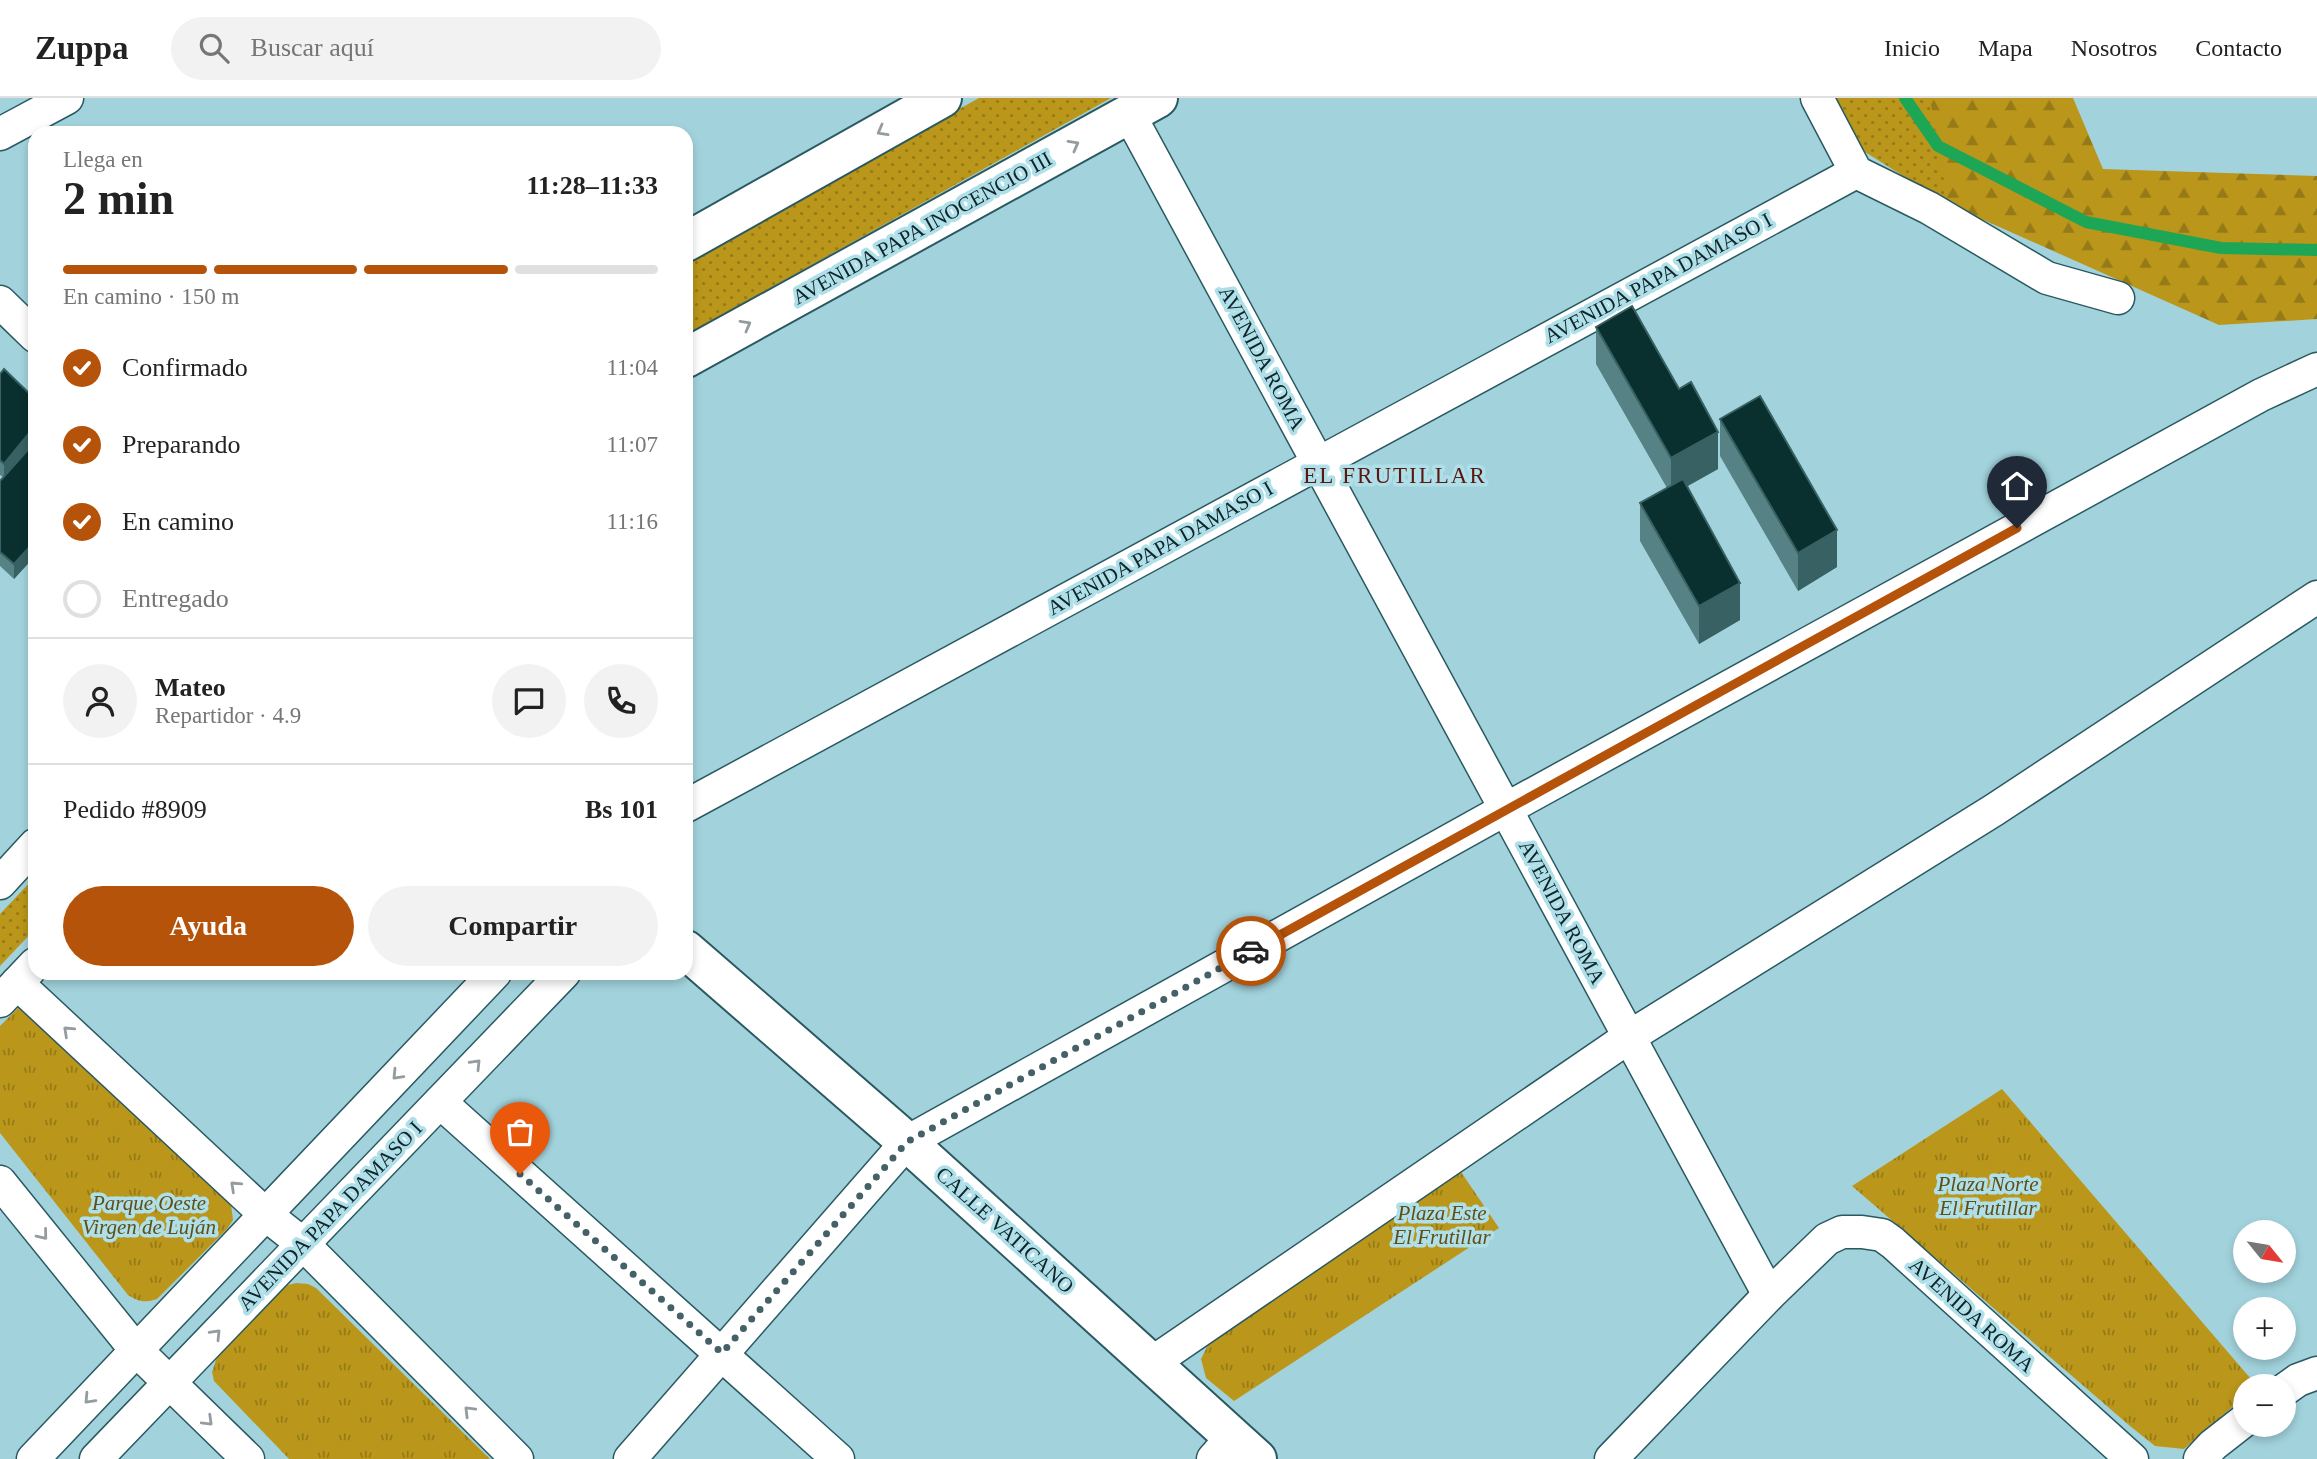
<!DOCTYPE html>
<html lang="es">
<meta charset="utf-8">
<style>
:root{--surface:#fff;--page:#f2f2f2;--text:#222;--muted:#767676;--line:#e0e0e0;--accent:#b45309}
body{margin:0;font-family:Georgia,serif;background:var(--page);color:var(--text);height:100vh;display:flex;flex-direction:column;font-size:26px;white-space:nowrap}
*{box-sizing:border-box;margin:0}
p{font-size:23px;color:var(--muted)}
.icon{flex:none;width:38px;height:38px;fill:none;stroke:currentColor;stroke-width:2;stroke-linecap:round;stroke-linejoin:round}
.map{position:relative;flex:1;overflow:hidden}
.side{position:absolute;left:28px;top:28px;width:665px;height:854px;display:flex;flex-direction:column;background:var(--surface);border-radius:21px;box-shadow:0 4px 10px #0003}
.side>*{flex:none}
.needle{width:46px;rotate:120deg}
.buttons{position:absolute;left:2233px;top:1122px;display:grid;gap:14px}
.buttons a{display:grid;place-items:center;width:63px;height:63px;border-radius:50%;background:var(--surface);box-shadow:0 4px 10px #0003;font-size:35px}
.pin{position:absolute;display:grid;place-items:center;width:60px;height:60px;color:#fff;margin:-72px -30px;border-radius:50% 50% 50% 0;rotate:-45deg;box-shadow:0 0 7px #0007}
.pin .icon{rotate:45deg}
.courier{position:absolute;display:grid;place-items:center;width:70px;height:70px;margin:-35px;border:5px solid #b45309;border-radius:50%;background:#fff;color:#222;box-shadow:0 2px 9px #0007}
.headline em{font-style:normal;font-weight:700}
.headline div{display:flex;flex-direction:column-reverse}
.headline{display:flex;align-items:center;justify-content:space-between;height:119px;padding:0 35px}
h1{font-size:46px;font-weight:700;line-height:52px}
.bar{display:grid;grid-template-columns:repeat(4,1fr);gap:10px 7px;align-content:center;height:84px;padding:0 35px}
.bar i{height:9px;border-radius:5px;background:var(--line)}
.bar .current{background:var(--accent)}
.bar p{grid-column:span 4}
.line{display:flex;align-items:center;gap:18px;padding:0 35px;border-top:2px solid var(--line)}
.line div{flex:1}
.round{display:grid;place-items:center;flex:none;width:74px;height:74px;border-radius:37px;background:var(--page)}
ol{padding:0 35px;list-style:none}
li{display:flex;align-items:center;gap:21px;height:77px}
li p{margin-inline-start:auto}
li .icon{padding:7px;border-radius:50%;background:var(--accent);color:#fff;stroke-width:4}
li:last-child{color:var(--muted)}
li i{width:38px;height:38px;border:4px solid var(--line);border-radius:50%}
.cta{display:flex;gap:14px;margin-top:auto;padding:14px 35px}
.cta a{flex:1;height:80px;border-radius:42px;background:var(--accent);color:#fff;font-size:28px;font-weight:700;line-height:80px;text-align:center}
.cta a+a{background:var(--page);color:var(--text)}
header{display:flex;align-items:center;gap:42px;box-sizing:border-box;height:98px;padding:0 35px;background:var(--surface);border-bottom:2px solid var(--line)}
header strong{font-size:33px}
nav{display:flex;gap:38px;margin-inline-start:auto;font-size:24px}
.search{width:490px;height:63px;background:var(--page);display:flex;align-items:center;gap:18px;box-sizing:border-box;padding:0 24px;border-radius:38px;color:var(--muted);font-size:26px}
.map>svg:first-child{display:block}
.grass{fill:url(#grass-dots)}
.forest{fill:url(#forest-firs)}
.park{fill:url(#park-tufts)}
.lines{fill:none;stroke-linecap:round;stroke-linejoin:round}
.stream{stroke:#1da655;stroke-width:12}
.street-casing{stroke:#2a5961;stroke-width:35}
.secondary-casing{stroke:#2a5961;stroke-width:42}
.street{stroke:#fff;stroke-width:32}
.secondary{stroke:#fff;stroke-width:38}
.wall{fill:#568286}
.shaded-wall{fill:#376162}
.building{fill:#09302e;stroke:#376162;stroke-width:2}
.oneway{stroke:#939c9e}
.done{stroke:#436167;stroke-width:7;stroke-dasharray:0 12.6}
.route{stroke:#b45309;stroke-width:9}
.labels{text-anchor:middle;stroke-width:7;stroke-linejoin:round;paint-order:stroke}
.street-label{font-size:21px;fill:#102427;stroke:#afe0ea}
.park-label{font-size:21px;font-style:italic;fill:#604e15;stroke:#afe0ea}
.neighbourhood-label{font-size:23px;letter-spacing:2px;fill:#5b180f;stroke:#afe0ea}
</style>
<header>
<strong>Zuppa</strong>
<div class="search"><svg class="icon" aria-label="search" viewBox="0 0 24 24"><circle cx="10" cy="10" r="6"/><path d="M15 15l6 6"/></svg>Buscar aquí</div>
<nav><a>Inicio</a><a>Mapa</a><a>Nosotros</a><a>Contacto</a></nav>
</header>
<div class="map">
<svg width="2317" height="1361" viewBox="0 0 2317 1361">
<defs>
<pattern id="grass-dots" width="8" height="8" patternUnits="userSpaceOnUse" patternTransform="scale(1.75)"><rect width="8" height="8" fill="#ba961a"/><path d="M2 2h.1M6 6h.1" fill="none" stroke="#967a17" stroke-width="1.8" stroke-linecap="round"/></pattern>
<pattern id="forest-firs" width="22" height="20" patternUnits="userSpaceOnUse" patternTransform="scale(1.75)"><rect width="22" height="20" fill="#ba961a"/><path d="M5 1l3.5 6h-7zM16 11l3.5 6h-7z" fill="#967a17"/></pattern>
<pattern id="park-tufts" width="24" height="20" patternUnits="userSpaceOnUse" patternTransform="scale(1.75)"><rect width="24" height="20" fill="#ba961a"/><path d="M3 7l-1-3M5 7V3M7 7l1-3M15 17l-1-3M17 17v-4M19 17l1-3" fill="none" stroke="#967a17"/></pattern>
</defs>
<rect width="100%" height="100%" fill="#a2d3dd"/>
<!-- grass -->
<g class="grass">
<path d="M979,0H1111L686,237V163Z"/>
<path d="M1835,0H1999L1948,106L1865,54Z"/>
<path d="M35,779V831L0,868V816Z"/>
</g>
<!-- forest -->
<path class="forest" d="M1930,0H2073L2103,71L2317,78V221L2219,227L1948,106Z"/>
<!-- park -->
<g class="park">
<path d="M24,908L31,912L231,1106L233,1122L227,1131L157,1201C145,1205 139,1204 128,1197L0,1035V928L18,910Z"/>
<path d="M2002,991L2257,1288H2245V1298L2184,1351L2155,1348L2130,1328L1852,1088Z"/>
<path d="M1461,1074L1499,1130L1234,1303L1206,1280L1201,1261L1212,1239Z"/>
<path d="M296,1185L308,1186L316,1190L490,1361H289L214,1283L212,1274L217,1259L280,1194L288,1187Z"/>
</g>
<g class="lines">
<!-- stream -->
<path class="stream" d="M1905,0L1938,48L2086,124L2221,150L2317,152"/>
<defs>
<g id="street">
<path d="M1817,0L1856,74L1929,110L2047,180L2118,200"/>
<path d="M1129,16L1769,1197"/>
<path d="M0,36L67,0"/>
<path d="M0,204L35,238"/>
<path d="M686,708L1856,74"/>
<path d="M0,785L35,747"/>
<path d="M17,885L265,1116L303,1146L517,1361"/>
<path d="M0,903L35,866"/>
<path d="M440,1004L838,1361"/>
<path d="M0,1084L135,1251L248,1361"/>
<path d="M1152,1265L1629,939L1994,712L2317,499"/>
<path d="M2284,1292L2298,1282L2317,1275"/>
<path d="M33,1361L495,875"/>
<path d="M96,1361L564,875"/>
<path d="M630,1361L907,1044L1506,711L2261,297L2317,271"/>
<path d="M1213,1361L1233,1338"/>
<path d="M1611,1361L1769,1197L1827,1141L1842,1134H1862L1882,1137L1893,1145L2132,1361"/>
<path d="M2200,1361L2213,1347L2245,1322"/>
</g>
<g id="secondary">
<path d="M686,144L942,0"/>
<path d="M686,260L1158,0"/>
<path d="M686,852L907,1044L1257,1361"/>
</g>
</defs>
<!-- street casing -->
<use href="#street" class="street-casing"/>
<!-- secondary casing -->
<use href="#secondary" class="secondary-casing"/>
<!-- street -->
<use href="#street" class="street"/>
<!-- secondary -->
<use href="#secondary" class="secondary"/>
</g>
<!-- wall -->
<g class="wall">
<path d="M1596,229L1718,371L1688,388L1740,522L1699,546L1640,443V405L1667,390L1596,266Z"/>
<path d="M0,276L35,301V343L32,347L35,348V458L14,481L0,468V383L3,379L0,377Z"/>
<path d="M1720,321L1837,469L1798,493L1720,358Z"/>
</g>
<!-- shaded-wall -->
<g class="shaded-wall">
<path d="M35,328V343L4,381V366Z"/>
<path d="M1718,334V371L1671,397V360Z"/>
<path d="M1837,432V469L1798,493V455Z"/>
<path d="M35,443V458L14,481V466Z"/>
<path d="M1740,485V522L1699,546V508Z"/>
</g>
<!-- building -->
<g class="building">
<path d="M1632,208L1679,291L1691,284L1718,334L1671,360L1596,229Z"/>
<path d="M4,271L35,301V328L4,366L0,362V276Z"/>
<path d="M1760,298L1837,432L1798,455L1720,321Z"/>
<path d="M33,346L35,348V443L14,466L0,454V383Z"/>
<path d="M1683,381L1740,485L1699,508L1640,405Z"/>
</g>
<!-- one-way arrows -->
<defs><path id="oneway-chevron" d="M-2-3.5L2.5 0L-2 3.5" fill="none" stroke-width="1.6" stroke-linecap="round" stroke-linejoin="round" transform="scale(1.75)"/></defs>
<g class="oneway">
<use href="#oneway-chevron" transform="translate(882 33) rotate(151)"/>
<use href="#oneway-chevron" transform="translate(1074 47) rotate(-29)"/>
<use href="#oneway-chevron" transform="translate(746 227) rotate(-29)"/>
<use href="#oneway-chevron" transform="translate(68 933) rotate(-137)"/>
<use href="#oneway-chevron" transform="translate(476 966) rotate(-46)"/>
<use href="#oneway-chevron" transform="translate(397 977) rotate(134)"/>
<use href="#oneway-chevron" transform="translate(235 1088) rotate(-137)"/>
<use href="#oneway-chevron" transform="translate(43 1137) rotate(51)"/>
<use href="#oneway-chevron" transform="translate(216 1236) rotate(-46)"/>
<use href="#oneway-chevron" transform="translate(89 1301) rotate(133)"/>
<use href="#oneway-chevron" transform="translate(469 1313) rotate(-135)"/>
<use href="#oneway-chevron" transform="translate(208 1323) rotate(44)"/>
</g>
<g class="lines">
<!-- done -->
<path class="done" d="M520,1076L722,1255L907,1044L1251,853"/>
<!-- route -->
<path class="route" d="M1251,853L2017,430"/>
</g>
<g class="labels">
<!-- street labels -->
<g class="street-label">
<text transform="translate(922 130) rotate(-29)" y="7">AVENIDA PAPA INOCENCIO III</text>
<text transform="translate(1658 180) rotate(-28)" y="7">AVENIDA PAPA DAMASO I</text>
<text transform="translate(1262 260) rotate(62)" y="7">AVENIDA ROMA</text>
<text transform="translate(1160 450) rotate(-29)" y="7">AVENIDA PAPA DAMASO I</text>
<text transform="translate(1562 814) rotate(62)" y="7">AVENIDA ROMA</text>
<text transform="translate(330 1118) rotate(-46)" y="7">AVENIDA PAPA DAMASO I</text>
<text transform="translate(1005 1132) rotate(42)" y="7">CALLE VATICANO</text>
<text transform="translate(1972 1217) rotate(42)" y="7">AVENIDA ROMA</text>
</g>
<!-- park labels -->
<g class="park-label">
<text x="1988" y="1093">Plaza Norte<tspan x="1988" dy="24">El Frutillar</tspan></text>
<text x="149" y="1112">Parque Oeste<tspan x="149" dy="24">Virgen de Luján</tspan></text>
<text x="1442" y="1122">Plaza Este<tspan x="1442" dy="24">El Frutillar</tspan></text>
</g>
<!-- neighbourhood labels -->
<g class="neighbourhood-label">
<text x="1395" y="385">EL FRUTILLAR</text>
</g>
</g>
</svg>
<div class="buttons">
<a><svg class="needle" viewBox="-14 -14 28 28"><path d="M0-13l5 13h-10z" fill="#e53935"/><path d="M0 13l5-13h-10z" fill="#767676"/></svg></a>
<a>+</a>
<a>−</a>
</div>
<div class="pin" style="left:520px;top:1076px;background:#ea580c"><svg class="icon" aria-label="bag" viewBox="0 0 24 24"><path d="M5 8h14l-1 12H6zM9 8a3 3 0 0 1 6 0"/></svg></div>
<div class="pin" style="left:2017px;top:430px;background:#1f2937"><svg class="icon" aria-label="home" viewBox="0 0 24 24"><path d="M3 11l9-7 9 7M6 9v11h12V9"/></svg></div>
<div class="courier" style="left:1251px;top:853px"><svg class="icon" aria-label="car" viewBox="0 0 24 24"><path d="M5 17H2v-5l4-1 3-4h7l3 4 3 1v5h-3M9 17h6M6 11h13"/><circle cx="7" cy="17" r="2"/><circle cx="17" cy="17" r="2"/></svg></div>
<section class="side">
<div class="headline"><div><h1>2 min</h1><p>Llega en</p></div><em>11:28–11:33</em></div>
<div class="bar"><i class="current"></i><i class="current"></i><i class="current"></i><i></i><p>En camino · 150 m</p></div>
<ol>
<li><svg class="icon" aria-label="check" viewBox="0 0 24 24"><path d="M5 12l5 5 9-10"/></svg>Confirmado<p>11:04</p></li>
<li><svg class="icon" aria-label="check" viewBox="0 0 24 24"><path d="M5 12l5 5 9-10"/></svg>Preparando<p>11:07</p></li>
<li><svg class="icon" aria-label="check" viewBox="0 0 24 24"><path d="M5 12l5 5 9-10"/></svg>En camino<p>11:16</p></li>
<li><i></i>Entregado</li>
</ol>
<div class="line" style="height:126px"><a class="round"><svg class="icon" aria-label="person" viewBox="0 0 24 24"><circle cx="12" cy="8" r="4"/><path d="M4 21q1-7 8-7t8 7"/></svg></a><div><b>Mateo</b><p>Repartidor · 4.9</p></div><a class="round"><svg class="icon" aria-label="chat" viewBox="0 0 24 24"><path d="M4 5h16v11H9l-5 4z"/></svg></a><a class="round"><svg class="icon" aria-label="phone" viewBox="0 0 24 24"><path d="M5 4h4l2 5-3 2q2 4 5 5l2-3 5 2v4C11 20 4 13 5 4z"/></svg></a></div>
<div class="line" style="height:91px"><div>Pedido #8909</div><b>Bs 101</b></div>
<div class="cta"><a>Ayuda</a><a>Compartir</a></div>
</section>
</div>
